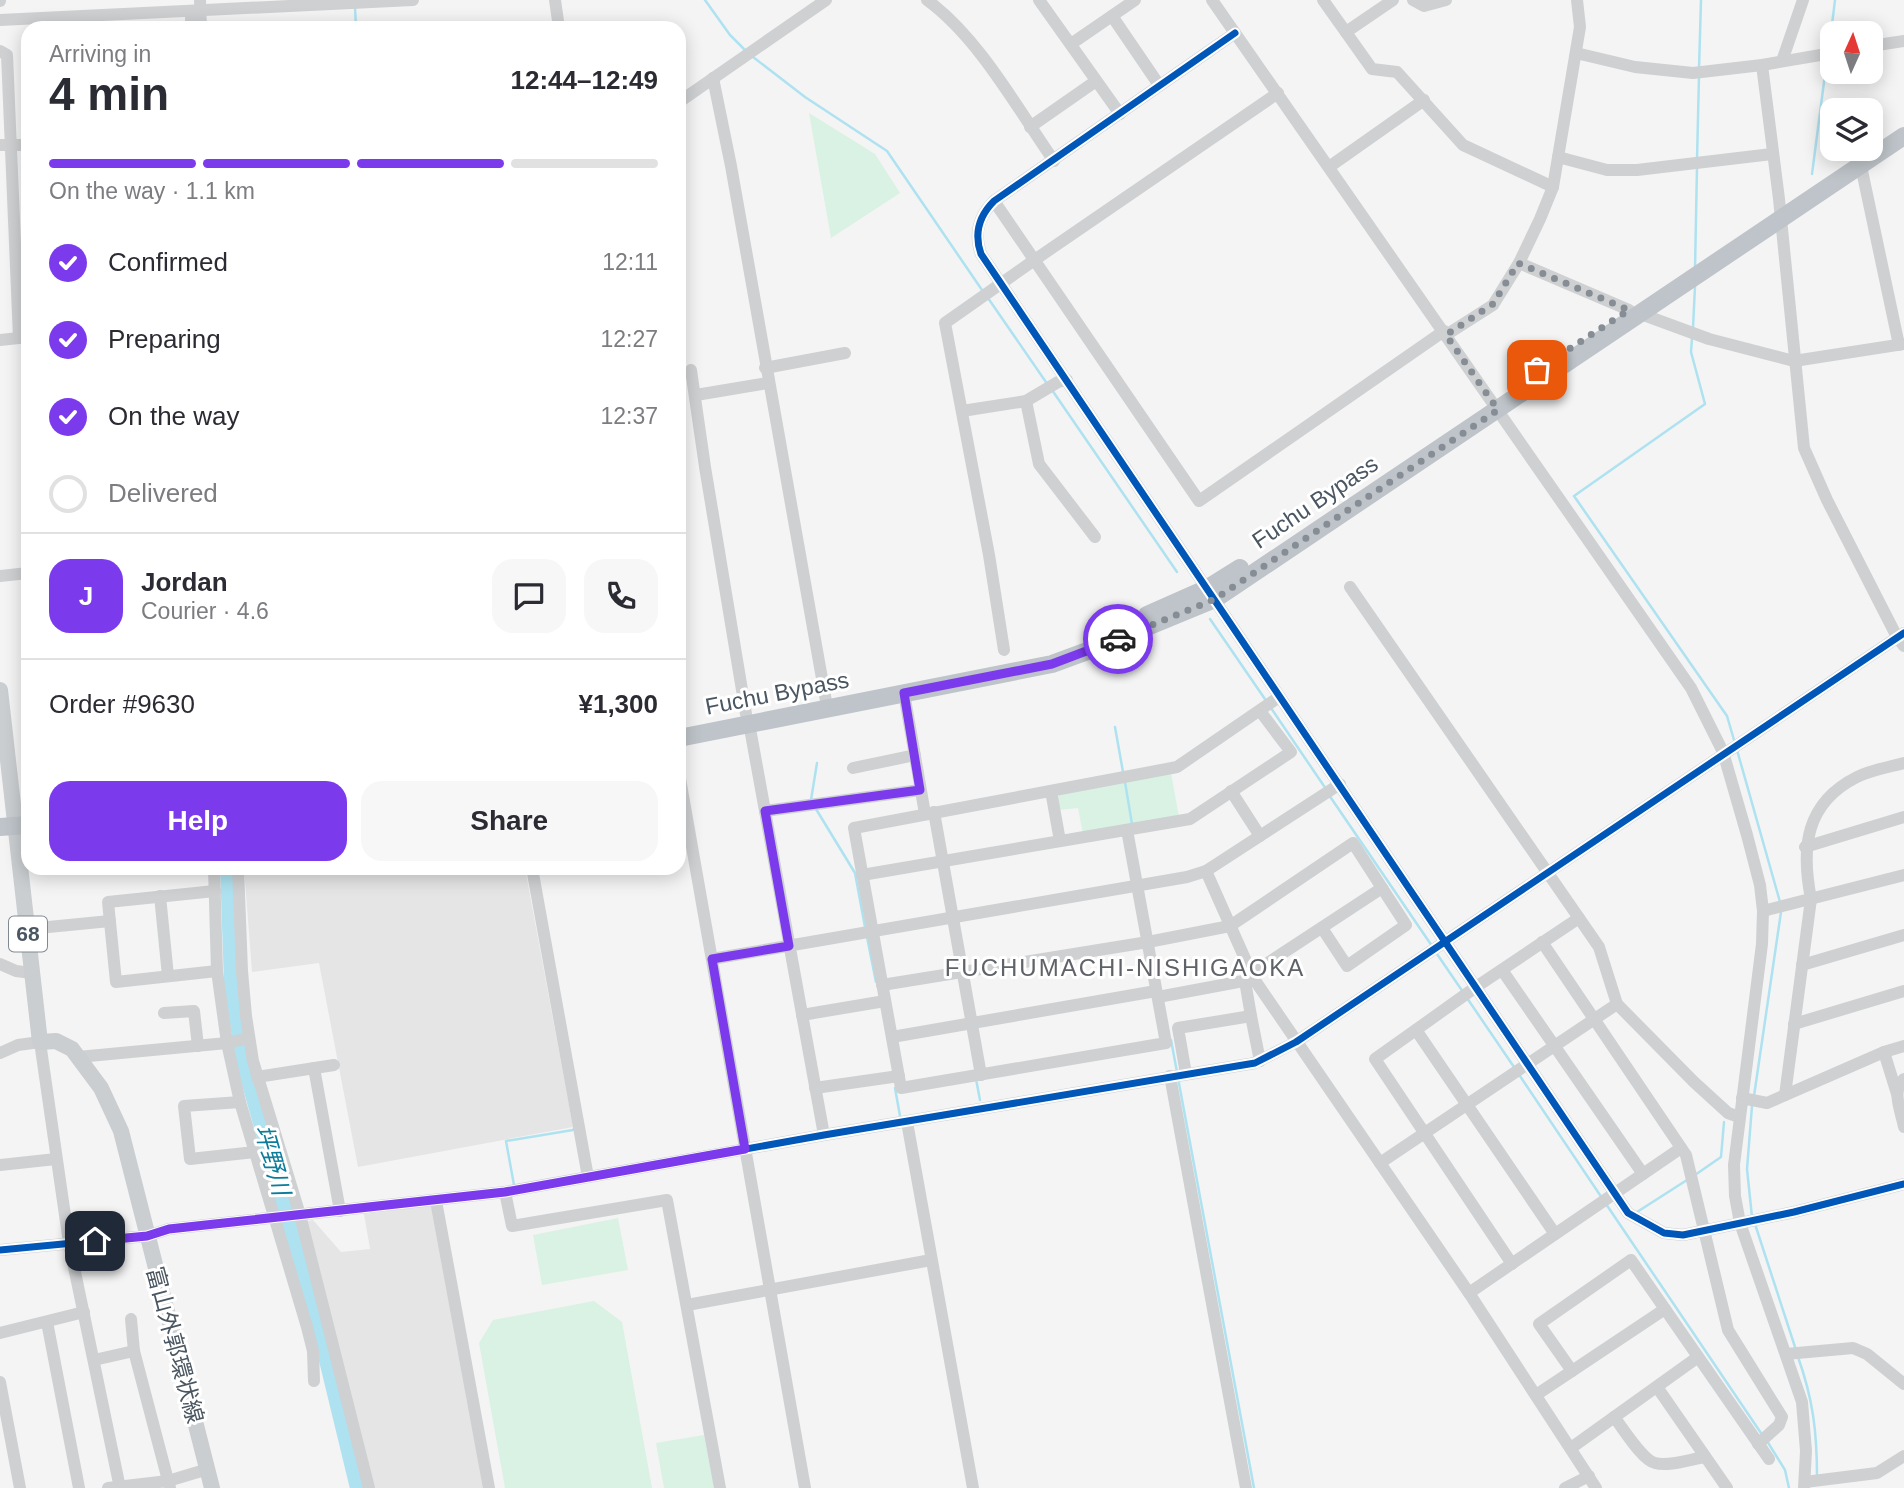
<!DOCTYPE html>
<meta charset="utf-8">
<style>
:root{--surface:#fff;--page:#f7f7f7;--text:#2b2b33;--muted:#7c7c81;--line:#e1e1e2;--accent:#7c3aed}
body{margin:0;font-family:Arial,"Noto Sans JP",sans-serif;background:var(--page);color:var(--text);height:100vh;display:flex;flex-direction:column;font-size:26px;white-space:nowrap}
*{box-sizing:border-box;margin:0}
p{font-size:23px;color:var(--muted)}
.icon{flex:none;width:38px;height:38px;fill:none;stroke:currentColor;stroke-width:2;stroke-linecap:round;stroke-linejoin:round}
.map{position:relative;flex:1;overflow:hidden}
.side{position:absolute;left:21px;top:21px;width:665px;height:854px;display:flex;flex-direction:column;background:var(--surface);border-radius:21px;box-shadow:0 4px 18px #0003}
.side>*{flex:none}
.needle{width:46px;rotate:3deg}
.buttons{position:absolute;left:1820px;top:21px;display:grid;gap:14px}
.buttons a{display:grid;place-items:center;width:63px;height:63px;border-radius:14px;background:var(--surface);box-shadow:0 4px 18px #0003;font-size:35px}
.pin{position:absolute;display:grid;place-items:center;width:60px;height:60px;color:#fff;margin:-30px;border-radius:14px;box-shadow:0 4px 10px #0006}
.courier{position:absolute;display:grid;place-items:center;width:70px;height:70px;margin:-35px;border:5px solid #7c3aed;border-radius:50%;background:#fff;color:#222;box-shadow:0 2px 9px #0007}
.overview em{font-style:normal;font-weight:700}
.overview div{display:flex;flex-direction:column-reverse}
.overview{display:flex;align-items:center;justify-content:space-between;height:119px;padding:0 28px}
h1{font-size:46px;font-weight:700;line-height:52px}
.bar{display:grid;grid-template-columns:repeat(4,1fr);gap:10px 7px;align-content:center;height:84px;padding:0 28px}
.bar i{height:9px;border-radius:5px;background:var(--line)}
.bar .selected{background:var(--accent)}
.bar p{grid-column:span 4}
.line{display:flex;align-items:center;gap:18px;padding:0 28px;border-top:2px solid var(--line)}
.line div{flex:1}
.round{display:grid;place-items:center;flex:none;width:74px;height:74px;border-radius:21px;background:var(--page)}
ol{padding:0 28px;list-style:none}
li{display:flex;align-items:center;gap:21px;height:77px}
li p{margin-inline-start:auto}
li .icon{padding:7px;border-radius:50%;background:var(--accent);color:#fff;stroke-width:4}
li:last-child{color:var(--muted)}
li i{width:38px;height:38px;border:4px solid var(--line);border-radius:50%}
.cta{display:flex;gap:14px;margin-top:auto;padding:14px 28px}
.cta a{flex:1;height:80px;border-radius:21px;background:var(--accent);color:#fff;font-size:28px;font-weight:700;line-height:80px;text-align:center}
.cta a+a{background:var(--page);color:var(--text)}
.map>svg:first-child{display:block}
.education{fill:#e6e5e6}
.green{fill:#d9f2e3}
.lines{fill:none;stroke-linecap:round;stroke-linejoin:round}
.stream{stroke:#aee2f0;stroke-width:2.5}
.river{stroke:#aee2f0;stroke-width:16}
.minor{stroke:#ced0d2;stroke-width:12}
.major{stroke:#caced1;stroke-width:16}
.highway{stroke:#bec4c9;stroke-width:18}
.cycleway-casing{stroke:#fff;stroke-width:11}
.cycleway{stroke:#0057b8;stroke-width:7}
.done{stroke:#868d94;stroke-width:7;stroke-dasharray:0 12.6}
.route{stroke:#7c3aed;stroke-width:9}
.labels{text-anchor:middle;stroke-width:6;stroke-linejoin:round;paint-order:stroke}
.shield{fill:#fff;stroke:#808990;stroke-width:2}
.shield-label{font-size:21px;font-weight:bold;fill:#4a5661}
.street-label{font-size:23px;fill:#4a5661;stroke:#fff}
.neighbourhood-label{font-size:24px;letter-spacing:2px;fill:#5f6368;stroke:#fff}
.water-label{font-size:24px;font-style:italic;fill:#0c7c9b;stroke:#fff}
</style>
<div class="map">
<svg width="1904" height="1488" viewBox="0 0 1904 1488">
<rect width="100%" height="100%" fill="#f4f4f4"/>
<!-- education -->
<g class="education">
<path d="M244,868H525L573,1127L358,1167L319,963L252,972Z"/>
<path d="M435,1205L485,1488H371L304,1222L313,1220L341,1252L370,1249L364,1214Z"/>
</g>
<!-- green -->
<g class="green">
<path d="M809,113L875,154L900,193L831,238Z"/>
<path d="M1171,773L1179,817L1083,834L1078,808L1059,810L1057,800L1060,793Z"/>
<path d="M618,1218L628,1270L542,1285L533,1235Z"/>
<path d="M594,1301L622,1322L652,1488H505L479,1343L493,1320Z"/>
<path d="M704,1435L714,1488H664L656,1443Z"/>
</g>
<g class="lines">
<!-- stream -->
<g class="stream">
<path d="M705,0L730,35L745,50"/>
<path d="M355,7L356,28"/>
<path d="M1829,49L1835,0"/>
<path d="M753,57L805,97L887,151L982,290"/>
<path d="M1699,69L1701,0"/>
<path d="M1697,160L1699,76"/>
<path d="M1812,174L1827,59"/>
<path d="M1695,269L1697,167"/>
<path d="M988,298L1048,385"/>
<path d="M1693,328L1695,286"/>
<path d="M1692,338L1691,352L1705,404L1574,496L1727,716L1734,740"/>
<path d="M1052,390L1177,572"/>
<path d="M1210,619L1267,702"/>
<path d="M1271,708L1326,789"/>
<path d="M1115,727L1123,772"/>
<path d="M1737,750L1780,902"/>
<path d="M1125,782L1132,824"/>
<path d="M1329,795L1432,946"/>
<path d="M811,800L817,763"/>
<path d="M816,809L855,873L865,927"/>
<path d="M867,937L876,982"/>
<path d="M1437,954L1463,992"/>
<path d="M1467,998L1514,1067"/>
<path d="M1171,1040L1177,1072"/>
<path d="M1520,1076L1602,1198"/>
<path d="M1178,1078L1254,1488"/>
<path d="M976,1079L980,1100"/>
<path d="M895,1088L900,1116"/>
<path d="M1754,1096L1781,912"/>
<path d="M1752,1106L1747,1169L1752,1217"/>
<path d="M1695,1175L1721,1157L1724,1122"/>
<path d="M514,1185L506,1141L573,1130L575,1127"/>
<path d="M1606,1204L1763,1436"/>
<path d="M1637,1212L1687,1180"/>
<path d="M1755,1224L1796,1350"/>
<path d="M1798,1357C1813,1399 1817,1432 1817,1477"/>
<path d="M1767,1441L1785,1470L1789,1488"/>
</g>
<!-- river -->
<path class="river" d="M228,868L232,983L244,1063L319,1327L358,1488"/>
<!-- minor -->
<g class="minor">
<path d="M200,0L201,28"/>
<path d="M555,0L559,28"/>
<path d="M927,0C979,38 1017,108 1054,161"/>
<path d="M1039,0L1120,114"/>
<path d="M1212,0L1691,688L1723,752L1747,835L1760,885L1763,911L1762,944L1734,1165L1735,1196L1740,1223L1802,1402L1806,1451L1804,1488"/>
<path d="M1323,0L1372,69L1397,72L1463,145L1553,187"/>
<path d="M1413,0L1424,6L1446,0"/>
<path d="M0,1V0"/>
<path d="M191,11V28"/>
<path d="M1112,16L1159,85"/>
<path d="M0,20L413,0"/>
<path d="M1346,32L1393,0"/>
<path d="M1235,33L994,201C978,217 974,234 981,254L1628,1213L1664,1233L1683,1235L1794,1212L1904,1184"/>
<path d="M1071,44L1135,0"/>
<path d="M1871,46L1904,41"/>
<path d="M0,51L7,55L19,338"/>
<path d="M1576,53L1635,67L1693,73L1762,65L1832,53"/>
<path d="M1782,61L1803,0"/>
<path d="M1762,65L1779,199L1804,448L1827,500L1897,637L1904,646"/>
<path d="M713,78L731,166L826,701"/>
<path d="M679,102L826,0"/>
<path d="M1030,127L1096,81"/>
<path d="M0,145H28"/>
<path d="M1558,157L1607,170H1637L1772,154"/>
<path d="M1861,166L1899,345"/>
<path d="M1329,167L1424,100"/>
<path d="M994,201L1199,501L1444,331"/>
<path d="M1519,263L1629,310"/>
<path d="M1641,314L1709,339L1794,361L1904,344"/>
<path d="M1446,335L1493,305L1519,263L1540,219L1553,187L1580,27L1577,0"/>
<path d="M0,340L28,337"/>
<path d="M765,368L845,353"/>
<path d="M691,370L705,467L746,714"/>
<path d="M696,395L768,383"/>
<path d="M1026,401L1039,464L1095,537"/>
<path d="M962,411L1026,401L1058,382L1067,380"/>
<path d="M0,576L28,573"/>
<path d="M1350,587L1599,947L1617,1004L1694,1082L1728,1113L1739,1117"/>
<path d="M1004,650L989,555L945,323L1033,261L1278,93"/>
<path d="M904,693L924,808"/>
<path d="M749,723L824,1135"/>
<path d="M853,768L915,755"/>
<path d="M679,773L805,1488"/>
<path d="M1051,791L1060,841"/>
<path d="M1231,791L1260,836"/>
<path d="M765,811L920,790"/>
<path d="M934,812L981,1075"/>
<path d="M1127,830L1166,1043L901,1088L854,828L1177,767L1279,697"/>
<path d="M1805,847L1904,817"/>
<path d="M214,868L217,971L227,1043L240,1102L307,1327L313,1351L314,1381"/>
<path d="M238,868L242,971L246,1016L253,1061L300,1215L369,1488"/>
<path d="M532,868L588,1177"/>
<path d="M1206,871L1254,979L1469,1293L1596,1488"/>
<path d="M862,875L1190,819L1291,752L1260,711"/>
<path d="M215,891L108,902L116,982L217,971"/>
<path d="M160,896L168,976"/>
<path d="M1763,911L1904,875"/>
<path d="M28,929L110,921"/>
<path d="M1542,942L1686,1155L1728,1330L1782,1417L1779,1425L1758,1444"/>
<path d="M712,959L1187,877L1206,871L1340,784"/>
<path d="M0,964L16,971L32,973"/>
<path d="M1802,965L1904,935"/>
<path d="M1502,970L1643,1174"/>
<path d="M1251,974L1382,888"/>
<path d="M1245,981L1251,1016"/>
<path d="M882,985L1148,942L1230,926L1353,843L1406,925L1347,966L1322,928"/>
<path d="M1158,997L1254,979"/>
<path d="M164,1013L194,1011L198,1046"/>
<path d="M802,1015L885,1001"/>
<path d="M1794,1024L1904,991"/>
<path d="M1416,1030L1555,1234"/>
<path d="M892,1037L1156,991"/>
<path d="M1884,1052L1897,1094"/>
<path d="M0,1053L18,1045L40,1042L69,1243L120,1488"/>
<path d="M78,1057L227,1043L249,1038"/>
<path d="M314,1068L340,1211"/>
<path d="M1186,1074L1178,1028L1251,1016L1260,1061"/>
<path d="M1170,1076L1246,1488"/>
<path d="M257,1077L334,1065"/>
<path d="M1904,1079C1891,1091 1901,1111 1904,1127"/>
<path d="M815,1088L899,1076"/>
<path d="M1785,1095L1811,899C1801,848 1805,803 1857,777C1871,770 1889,767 1904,763"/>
<path d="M1742,1098L1767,1103L1884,1052L1904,1046"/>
<path d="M240,1102L184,1106L190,1159L255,1152"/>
<path d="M907,1122L973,1488"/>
<path d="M1380,1163L1617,1004"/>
<path d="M0,1165L56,1159"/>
<path d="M505,1192L512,1226L667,1200L720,1488"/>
<path d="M436,1201L489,1488"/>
<path d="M0,1250L147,1236L169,1229L505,1192L824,1135L1255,1063L1296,1042L1904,633"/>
<path d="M1512,1264L1375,1059L1476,987L1579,918"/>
<path d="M1469,1293L1681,1148"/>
<path d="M687,1305L931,1260"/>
<path d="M131,1319L134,1351L170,1488"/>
<path d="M47,1322L79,1488"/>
<path d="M0,1333L84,1312"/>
<path d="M1786,1354L1853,1348L1867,1354L1904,1384"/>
<path d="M94,1360L134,1351"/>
<path d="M1572,1371L1539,1324L1631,1260L1769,1459"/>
<path d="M0,1382L20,1488"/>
<path d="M1657,1387L1727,1488"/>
<path d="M1536,1395L1665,1309"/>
<path d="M1614,1417C1623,1428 1642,1460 1655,1463C1669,1467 1691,1459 1705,1457"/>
<path d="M1571,1448L1698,1357"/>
<path d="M1805,1482L1877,1473L1904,1456"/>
<path d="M108,1488L168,1481L208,1469"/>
<path d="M1565,1488L1589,1476"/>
</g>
<!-- major -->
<path class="major" d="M0,690L40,1042L56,1041L72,1049L101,1088L121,1131L212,1488"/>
<!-- highway -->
<g class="highway">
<path d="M1147,615L1208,588L1240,568"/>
<path d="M679,738L1052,664L1101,646L1215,599L1904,136"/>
<path d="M0,827L28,825"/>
</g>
<defs>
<g id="cycleway">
<path d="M1235,33L994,201C978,217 974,234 981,254L1628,1213L1664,1233L1683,1235L1794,1212L1904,1184"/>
<path d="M0,1250L147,1236L169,1229L505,1192L824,1135L1255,1063L1296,1042L1904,633"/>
</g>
</defs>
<!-- cycleway casing -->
<use href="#cycleway" class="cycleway-casing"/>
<!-- cycleway -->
<use href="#cycleway" class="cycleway"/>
</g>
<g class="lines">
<!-- done -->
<path class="done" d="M1118,639L1215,599L1498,410L1446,335L1493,304L1518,263L1629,310L1537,370"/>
<!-- route -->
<path class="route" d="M95,1241L147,1236L169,1229L505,1192L745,1149L712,959L789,946L765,811L920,790L904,693L1052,664L1118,639"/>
</g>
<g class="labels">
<!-- shield labels -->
<rect class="shield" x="9" y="916.5" width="38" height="35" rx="5"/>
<g class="shield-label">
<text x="28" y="941">68</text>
</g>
<!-- street labels -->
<g class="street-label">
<text transform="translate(1315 502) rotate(-34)" y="8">Fuchu Bypass</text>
<text transform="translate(777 693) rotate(-11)" y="8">Fuchu Bypass</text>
<text transform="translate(175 1345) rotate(75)" y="8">富山外郭環状線</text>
</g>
<!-- neighbourhood labels -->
<g class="neighbourhood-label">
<text x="1125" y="976">FUCHUMACHI-NISHIGAOKA</text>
</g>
<!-- water labels -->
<g class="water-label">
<text transform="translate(272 1160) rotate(74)" y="8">坪野川</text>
</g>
</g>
</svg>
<div class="buttons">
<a><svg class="needle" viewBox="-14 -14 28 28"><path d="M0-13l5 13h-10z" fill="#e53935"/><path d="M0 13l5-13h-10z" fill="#7c7c81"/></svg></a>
<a><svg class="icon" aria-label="layers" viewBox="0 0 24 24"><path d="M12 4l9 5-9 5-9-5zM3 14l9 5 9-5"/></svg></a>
</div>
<div class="pin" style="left:1537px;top:370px;background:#ea580c"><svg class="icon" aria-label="bag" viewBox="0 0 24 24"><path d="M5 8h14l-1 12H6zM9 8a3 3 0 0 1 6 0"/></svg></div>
<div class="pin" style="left:95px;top:1241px;background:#1f2937"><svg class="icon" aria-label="home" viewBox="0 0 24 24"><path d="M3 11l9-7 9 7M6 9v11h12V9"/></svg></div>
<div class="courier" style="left:1118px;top:639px"><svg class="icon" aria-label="car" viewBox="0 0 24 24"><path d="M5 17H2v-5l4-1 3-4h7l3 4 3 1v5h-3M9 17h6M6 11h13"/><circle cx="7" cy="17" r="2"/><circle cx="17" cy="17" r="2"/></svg></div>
<section class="side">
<div class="overview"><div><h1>4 min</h1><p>Arriving in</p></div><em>12:44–12:49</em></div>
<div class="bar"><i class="selected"></i><i class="selected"></i><i class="selected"></i><i></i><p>On the way · 1.1 km</p></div>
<ol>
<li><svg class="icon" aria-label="check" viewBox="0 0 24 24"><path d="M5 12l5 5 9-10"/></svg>Confirmed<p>12:11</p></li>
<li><svg class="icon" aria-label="check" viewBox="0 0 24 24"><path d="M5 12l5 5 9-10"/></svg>Preparing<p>12:27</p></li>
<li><svg class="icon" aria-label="check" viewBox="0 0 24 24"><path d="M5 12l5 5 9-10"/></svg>On the way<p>12:37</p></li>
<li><i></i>Delivered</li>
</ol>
<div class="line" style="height:126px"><b class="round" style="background:var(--accent);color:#fff">J</b><div><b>Jordan</b><p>Courier · 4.6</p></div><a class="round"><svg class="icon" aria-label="chat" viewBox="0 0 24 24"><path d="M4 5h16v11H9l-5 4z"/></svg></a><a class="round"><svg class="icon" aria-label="phone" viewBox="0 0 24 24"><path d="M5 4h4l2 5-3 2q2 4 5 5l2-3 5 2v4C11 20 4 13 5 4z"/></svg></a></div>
<div class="line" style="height:91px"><div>Order #9630</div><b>¥1,300</b></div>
<div class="cta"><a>Help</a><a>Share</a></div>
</section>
</div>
